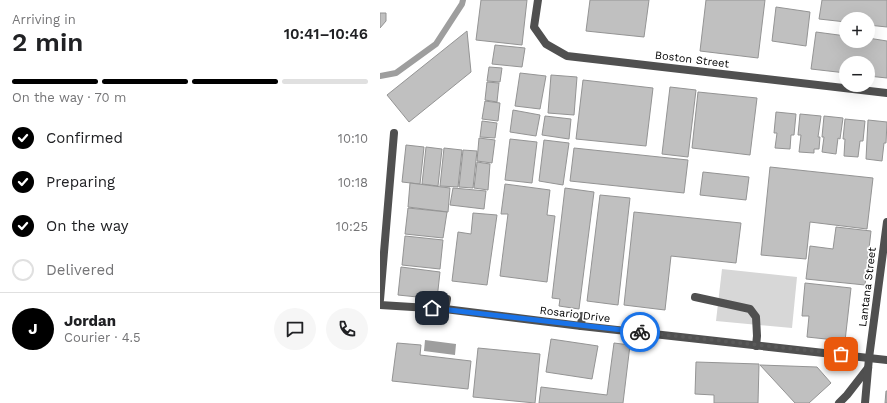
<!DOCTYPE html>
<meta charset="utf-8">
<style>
:root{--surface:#fff;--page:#f6f6f6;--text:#202124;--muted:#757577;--line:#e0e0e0;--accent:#000}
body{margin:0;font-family:"Work Sans",sans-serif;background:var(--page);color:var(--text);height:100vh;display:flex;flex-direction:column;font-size:15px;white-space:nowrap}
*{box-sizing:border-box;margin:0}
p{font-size:13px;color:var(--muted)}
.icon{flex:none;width:22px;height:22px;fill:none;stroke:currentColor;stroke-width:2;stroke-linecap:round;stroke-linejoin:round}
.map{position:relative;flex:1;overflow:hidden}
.panel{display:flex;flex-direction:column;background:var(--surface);width:380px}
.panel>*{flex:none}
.tools{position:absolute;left:459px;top:12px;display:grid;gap:8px}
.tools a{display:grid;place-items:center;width:36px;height:36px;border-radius:50%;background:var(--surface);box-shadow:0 4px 16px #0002;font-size:20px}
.pin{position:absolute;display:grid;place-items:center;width:34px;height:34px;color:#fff;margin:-17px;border-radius:8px;box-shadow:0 2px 6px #0006}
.courier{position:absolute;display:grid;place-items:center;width:40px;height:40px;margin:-20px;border:3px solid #1a73e8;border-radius:50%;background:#fff;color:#222;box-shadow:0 1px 5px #0007}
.headline em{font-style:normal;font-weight:600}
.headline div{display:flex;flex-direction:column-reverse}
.headline{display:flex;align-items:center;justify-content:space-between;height:68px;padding:0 12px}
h1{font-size:26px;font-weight:600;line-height:30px}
.bar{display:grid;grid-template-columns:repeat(4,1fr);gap:6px 4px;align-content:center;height:48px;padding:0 12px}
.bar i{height:5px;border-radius:3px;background:var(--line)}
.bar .current{background:var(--accent)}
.bar p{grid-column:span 4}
.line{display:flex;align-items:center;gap:10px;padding:0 12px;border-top:1px solid var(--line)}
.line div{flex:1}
.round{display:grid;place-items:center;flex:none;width:42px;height:42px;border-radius:21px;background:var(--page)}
ol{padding:0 12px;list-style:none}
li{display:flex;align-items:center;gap:12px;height:44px}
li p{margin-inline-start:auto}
li .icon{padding:4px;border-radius:50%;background:var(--accent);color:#fff;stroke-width:4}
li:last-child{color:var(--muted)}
li i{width:22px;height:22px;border:2px solid var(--line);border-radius:50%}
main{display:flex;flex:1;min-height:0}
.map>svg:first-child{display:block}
.green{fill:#d7d7d7}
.water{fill:#9e9e9e}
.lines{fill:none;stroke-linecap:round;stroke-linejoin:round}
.stream{stroke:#9e9e9e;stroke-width:6}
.building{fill:#c0c0c0;stroke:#949494}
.service{stroke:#505050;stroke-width:8}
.minor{stroke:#505050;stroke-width:8}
.done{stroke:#595959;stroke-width:4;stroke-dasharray:0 7.2}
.route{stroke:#1a73e8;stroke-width:5}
.labels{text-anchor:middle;stroke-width:3.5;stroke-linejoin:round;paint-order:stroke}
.street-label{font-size:11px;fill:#000;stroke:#fff}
</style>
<main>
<section class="panel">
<div class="headline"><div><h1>2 min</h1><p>Arriving in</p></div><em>10:41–10:46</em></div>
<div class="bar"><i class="current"></i><i class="current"></i><i class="current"></i><i></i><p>On the way · 70 m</p></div>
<ol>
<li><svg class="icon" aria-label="check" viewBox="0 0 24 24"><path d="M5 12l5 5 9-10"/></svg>Confirmed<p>10:10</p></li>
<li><svg class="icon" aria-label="check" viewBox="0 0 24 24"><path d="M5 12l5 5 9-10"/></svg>Preparing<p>10:18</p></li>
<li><svg class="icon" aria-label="check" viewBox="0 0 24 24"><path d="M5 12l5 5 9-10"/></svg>On the way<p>10:25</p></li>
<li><i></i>Delivered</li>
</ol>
<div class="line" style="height:72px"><b class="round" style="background:var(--accent);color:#fff">J</b><div><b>Jordan</b><p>Courier · 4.5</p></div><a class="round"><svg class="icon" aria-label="chat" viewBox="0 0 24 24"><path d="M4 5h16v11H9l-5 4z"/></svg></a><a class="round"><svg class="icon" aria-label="phone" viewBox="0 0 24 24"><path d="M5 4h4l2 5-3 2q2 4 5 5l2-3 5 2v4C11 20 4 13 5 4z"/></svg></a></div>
</section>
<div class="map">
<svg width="507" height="403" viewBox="0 0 507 403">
<rect width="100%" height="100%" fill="#fff"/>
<!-- green -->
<path class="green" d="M342,269L417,277L412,328L336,321Z"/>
<!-- water -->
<path class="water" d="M45,340L76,344L75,355L44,351Z"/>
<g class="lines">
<!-- stream -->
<path class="stream" d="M0,76L16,73L56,44L82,4L83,0"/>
</g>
<!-- building -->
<g class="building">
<path d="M101,0H147L142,45L96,40Z"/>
<path d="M210,0H269L264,37L206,31Z"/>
<path d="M326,0H385L378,58L320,51Z"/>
<path d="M442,0H507V27L488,25V19H466V22L439,19Z"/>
<path d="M396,7L430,12L426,46L392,41Z"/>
<path d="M0,13H6V21L0,28Z"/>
<path d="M87,31L91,72L29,122L7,95Z"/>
<path d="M436,32L466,36V41H488V38L507,41V78L488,76V63H466V73L431,69Z"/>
<path d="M115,45L145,48L142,67L112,64Z"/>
<path d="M109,67L122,68L120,82L107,81Z"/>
<path d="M140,73L166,76L160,109L135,106Z"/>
<path d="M171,75L197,77L194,115L168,113Z"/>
<path d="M203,80L273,88L266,146L196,139Z"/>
<path d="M107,82L119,83L117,102L105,100Z"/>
<path d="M290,87L316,90L308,157L282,154Z"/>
<path d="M318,92L377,98L370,155L312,148Z"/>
<path d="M105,101L120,103L118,121L102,119Z"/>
<path d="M133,110L160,115L156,136L130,132Z"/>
<path d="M396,112L416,114L414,135H411L410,149L395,148L397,133H394Z"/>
<path d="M420,114L441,116L438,137H440L439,149H434V153L419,152L421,135H418Z"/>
<path d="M165,116L191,119L189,139L162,135Z"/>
<path d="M444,116L463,118L460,139L458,138L456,154L442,152L444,137H442Z"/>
<path d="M465,119L485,121L483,141H480L478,157L464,156L465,139H463Z"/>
<path d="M488,120L507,122L506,143H504L502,161L486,159Z"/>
<path d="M102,121L117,123L115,138L100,137Z"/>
<path d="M99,138L115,140L112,163L97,161Z"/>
<path d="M130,139L157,142L152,183L125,180Z"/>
<path d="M164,140L189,143L183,185L159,181Z"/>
<path d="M26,145L44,147L40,184L22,182Z"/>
<path d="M46,147L62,149L58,186L42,184Z"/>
<path d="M64,148L82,150L78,187L60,186Z"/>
<path d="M194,148L308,160L304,193L190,181Z"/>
<path d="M83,150L97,151L93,188L79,187Z"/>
<path d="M97,162L110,164L108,190L94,188Z"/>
<path d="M390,167L493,178L487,229L430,222L426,259L381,255Z"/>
<path d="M323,172L369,177L366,200L320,195Z"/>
<path d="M30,183L70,188L68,212L28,207Z"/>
<path d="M125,184L170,190L167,215L175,216L167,282L120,276L128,214H121Z"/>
<path d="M73,188L106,191L104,209L70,205Z"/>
<path d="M185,188L214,192L199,309L179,306L180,299L172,298Z"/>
<path d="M220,195L250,198L238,305L207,301Z"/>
<path d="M28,208L67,212L63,238L25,234Z"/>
<path d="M254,212L361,223L356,263L291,256L285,310L244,305Z"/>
<path d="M93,213L117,215L107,285L72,281L78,232L91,234Z"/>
<path d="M456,227L491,231L485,285L426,279L430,246L453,249Z"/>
<path d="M25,236L63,240L60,269L22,265Z"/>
<path d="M21,267L60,272L57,299L18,295Z"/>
<path d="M425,283L471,288L465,341L427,337L429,316H422Z"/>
<path d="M171,339L218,346L212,379L166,372Z"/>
<path d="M17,343L41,345L40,355L91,361L88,389L12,381Z"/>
<path d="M234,343L250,345L243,403H159L161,387L227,395Z"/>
<path d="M98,348L160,354L155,403L93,397Z"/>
<path d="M316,362L379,364L378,403H334V395L315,394Z"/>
<path d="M380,365L437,367L451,383L429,403H415Z"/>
<path d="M506,391H507V403H505Z"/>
</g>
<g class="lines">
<!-- service -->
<g class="service">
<path d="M315,297L370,309L376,317L377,336L376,346"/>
<path d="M65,309L67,299"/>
<path d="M201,326L202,316"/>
</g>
<!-- minor -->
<g class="minor">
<path d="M158,0L154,27L166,44L187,56L507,93"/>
<path d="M0,300L14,133"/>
<path d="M0,305L65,309L201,326L507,360"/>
<path d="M459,403L467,395L488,368"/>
<path d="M485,403L489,358L507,222"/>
</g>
</g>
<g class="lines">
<!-- done -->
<path class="done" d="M260,332L461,354"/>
<!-- route -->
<path class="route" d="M52,308L260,332"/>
</g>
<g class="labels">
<!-- street labels -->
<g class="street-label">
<text transform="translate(312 59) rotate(7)" y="4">Boston Street</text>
<text transform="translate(487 287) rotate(-83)" y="4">Lantana Street</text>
<text transform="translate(195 314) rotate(7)" y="4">Rosario Drive</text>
</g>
</g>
</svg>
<div class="tools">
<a>+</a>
<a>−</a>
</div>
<div class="pin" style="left:461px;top:354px;background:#ea580c"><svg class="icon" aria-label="bag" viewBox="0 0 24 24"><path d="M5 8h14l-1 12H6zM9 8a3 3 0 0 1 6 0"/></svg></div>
<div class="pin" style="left:52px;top:308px;background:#1f2937"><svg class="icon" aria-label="home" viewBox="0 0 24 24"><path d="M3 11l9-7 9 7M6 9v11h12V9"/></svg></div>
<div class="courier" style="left:260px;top:332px"><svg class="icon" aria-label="bike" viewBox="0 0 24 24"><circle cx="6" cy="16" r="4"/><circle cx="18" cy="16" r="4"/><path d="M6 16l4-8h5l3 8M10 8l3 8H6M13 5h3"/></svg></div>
</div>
</main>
